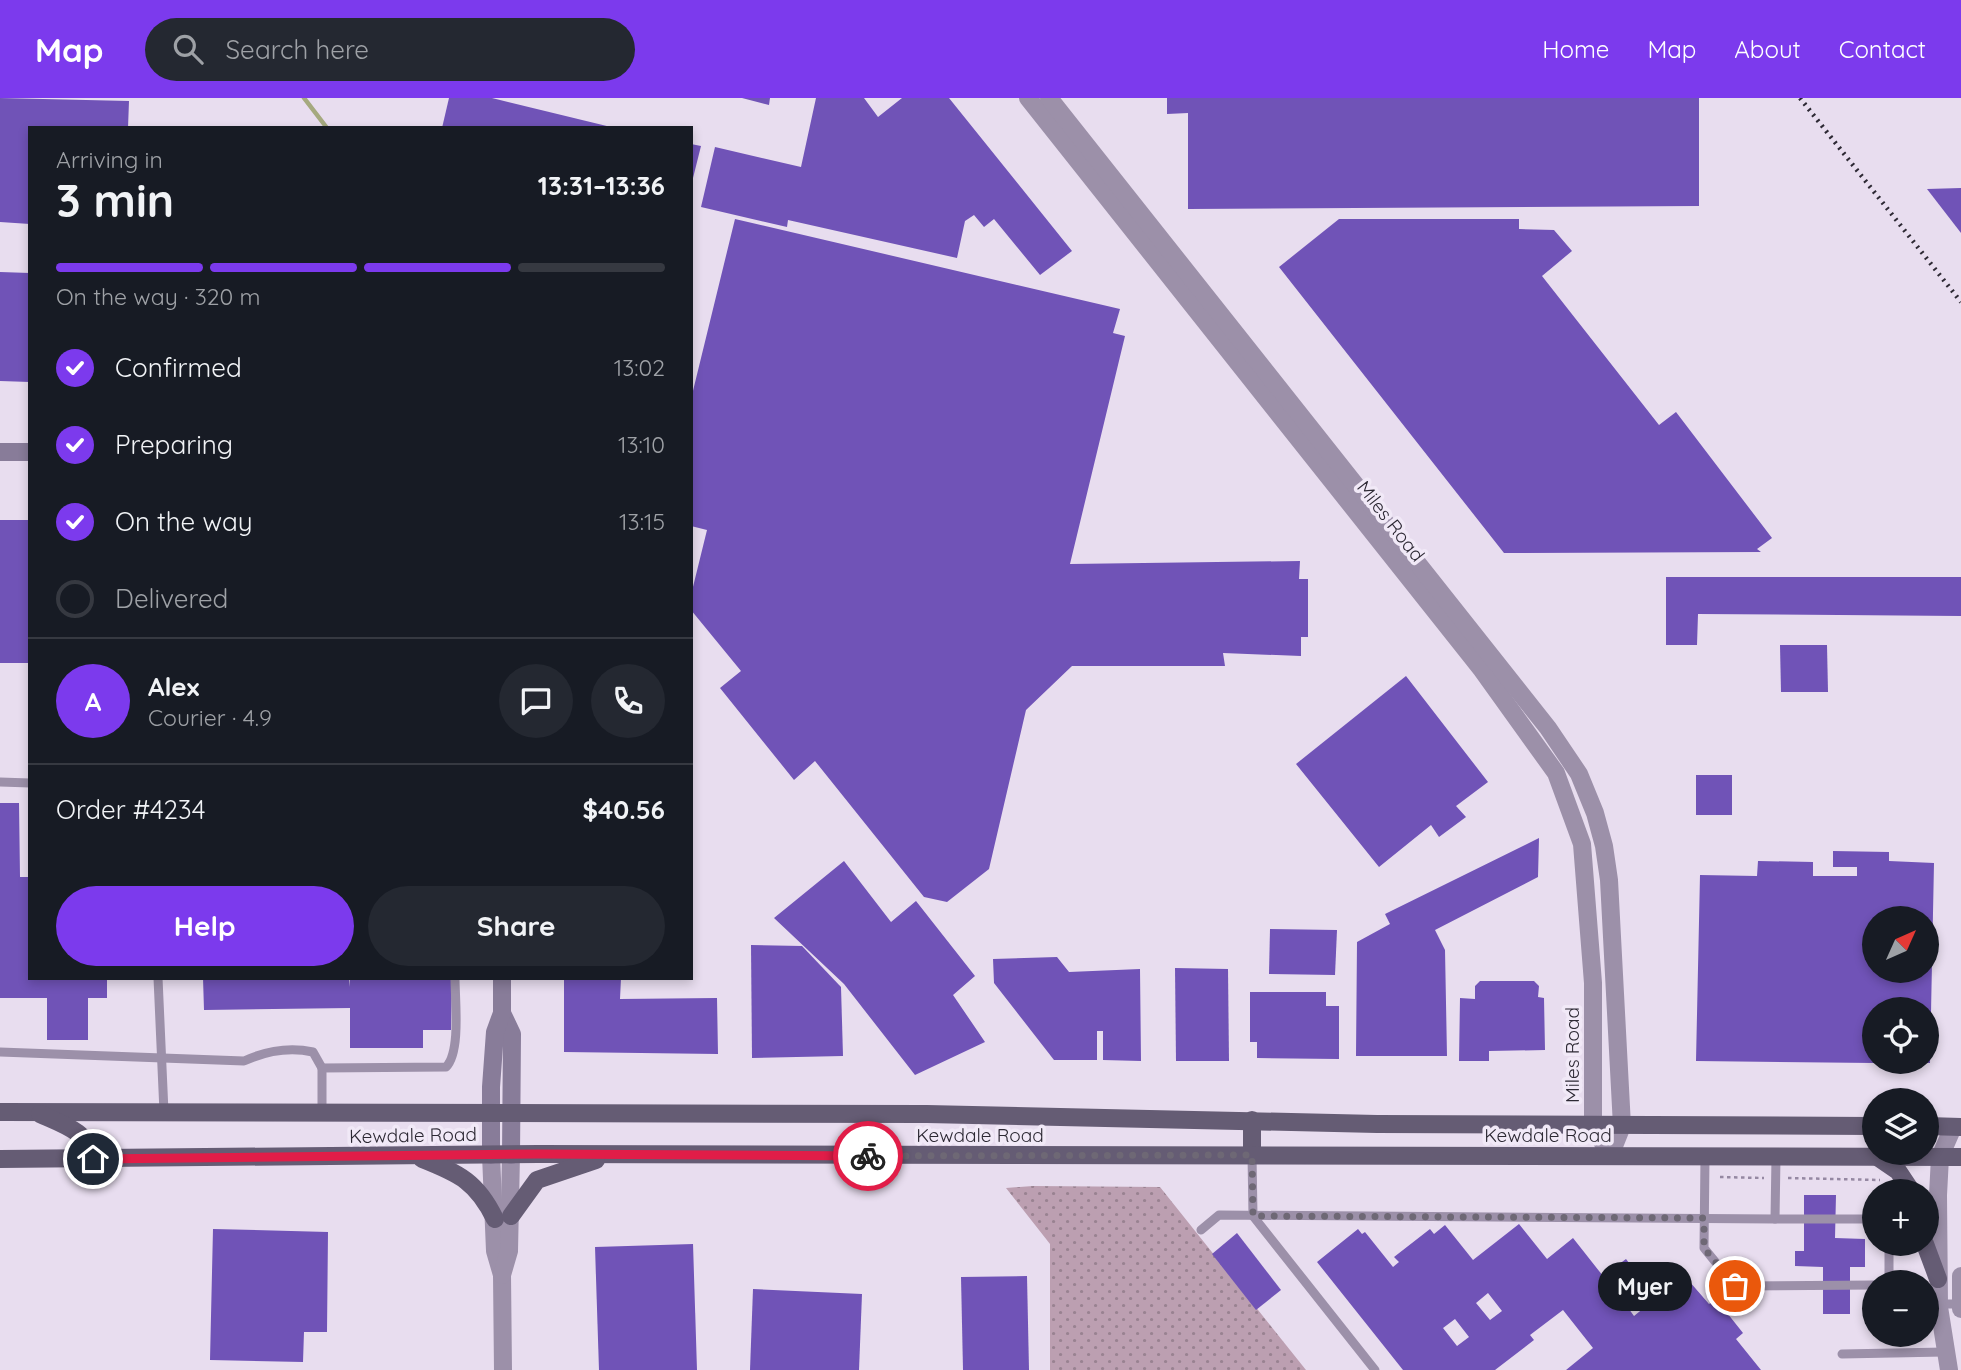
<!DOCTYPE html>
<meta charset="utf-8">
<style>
:root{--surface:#171b24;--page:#242831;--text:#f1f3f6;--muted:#9ea1a6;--line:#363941;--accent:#7c3aed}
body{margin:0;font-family:Quicksand,sans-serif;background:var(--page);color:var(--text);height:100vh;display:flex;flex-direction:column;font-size:26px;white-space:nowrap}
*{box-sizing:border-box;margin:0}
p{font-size:23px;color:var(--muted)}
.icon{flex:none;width:38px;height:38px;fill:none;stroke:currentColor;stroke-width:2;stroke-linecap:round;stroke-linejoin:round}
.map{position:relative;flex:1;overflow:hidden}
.sheet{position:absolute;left:28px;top:28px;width:665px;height:854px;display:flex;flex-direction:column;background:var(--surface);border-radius:0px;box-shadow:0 4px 10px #0003}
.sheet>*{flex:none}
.needle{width:46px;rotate:45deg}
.controls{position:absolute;left:1862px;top:808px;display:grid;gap:14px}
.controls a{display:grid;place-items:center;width:77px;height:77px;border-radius:50%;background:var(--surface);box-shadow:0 4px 10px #0003;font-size:35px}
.pin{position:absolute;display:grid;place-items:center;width:60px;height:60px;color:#fff;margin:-30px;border:4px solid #fff;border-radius:50%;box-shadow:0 2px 7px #0007}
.courier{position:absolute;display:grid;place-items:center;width:70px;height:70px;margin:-35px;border:5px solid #e11d48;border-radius:50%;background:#fff;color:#222;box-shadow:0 2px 9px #0007}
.bubble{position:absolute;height:49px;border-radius:24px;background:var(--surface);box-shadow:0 4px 10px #0003;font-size:23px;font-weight:700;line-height:49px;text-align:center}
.head em{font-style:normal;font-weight:700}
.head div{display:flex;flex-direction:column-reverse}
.head{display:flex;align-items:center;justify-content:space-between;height:119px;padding:0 28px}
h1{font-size:46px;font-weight:700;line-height:52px}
.bar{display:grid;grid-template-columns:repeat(4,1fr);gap:10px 7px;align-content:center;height:84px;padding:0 28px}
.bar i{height:9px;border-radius:5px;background:var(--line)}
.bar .current{background:var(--accent)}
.bar p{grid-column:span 4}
.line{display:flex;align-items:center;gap:18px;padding:0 28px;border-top:2px solid var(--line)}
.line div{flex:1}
.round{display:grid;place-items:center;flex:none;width:74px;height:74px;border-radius:37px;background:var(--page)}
ol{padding:0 28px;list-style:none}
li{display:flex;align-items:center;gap:21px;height:77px}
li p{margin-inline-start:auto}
li .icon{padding:7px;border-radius:50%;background:var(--accent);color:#fff;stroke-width:4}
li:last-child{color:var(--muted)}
li i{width:38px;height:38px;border:4px solid var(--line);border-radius:50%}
.primary-button{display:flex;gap:14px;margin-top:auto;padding:14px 28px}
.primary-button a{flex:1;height:80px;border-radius:42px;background:var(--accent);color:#fff;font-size:28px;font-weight:700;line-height:80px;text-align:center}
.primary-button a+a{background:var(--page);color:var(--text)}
header{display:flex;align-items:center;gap:42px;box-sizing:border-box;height:98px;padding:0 35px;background:var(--accent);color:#fff}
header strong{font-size:33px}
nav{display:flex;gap:38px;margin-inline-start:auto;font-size:24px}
.search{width:490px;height:63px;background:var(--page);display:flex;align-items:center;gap:18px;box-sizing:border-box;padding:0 24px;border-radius:38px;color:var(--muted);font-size:26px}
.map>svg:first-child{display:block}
.grass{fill:url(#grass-dots)}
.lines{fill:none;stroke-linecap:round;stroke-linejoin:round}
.stream{stroke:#a5a97f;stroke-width:4.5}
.building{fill:#7053b7;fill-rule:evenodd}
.path{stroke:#9588a2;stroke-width:2.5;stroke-dasharray:3.5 3.5;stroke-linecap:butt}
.service{stroke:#9c90a9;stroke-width:9}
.minor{stroke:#9c90a9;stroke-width:18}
.tertiary{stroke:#9c90a9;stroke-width:18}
.secondary{stroke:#887c99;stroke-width:18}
.primary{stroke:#655c74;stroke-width:18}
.rail{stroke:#2d2934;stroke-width:4.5;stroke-dasharray:2 5;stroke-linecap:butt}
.done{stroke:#6e6875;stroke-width:7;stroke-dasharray:0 12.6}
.route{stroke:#e11d48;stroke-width:9}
.labels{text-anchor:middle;stroke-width:7;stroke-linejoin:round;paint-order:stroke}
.street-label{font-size:19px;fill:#2d2934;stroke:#f1e9f7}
</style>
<header>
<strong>Map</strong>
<div class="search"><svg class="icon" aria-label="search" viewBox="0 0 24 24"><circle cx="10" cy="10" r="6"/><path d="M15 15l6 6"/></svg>Search here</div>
<nav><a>Home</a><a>Map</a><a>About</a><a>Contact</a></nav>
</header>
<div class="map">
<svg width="1961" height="1272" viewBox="0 0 1961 1272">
<defs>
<pattern id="grass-dots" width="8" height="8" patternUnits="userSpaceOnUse" patternTransform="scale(1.75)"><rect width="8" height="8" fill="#bc9fb1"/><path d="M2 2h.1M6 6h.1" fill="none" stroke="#998291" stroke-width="1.8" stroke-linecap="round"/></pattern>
</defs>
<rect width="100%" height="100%" fill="#e8ddef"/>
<!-- grass -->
<path class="grass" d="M1033,1088L1160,1089L1306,1272H1050V1146L1006,1090Z"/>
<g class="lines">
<!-- stream -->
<path class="stream" d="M304,0L327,30"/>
</g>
<!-- building -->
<g class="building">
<path d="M0,0L129,3L128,30H30V126L0,124Z"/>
<path d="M449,0H492L615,30H442Z"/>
<path d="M742,0H770L769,7Z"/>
<path d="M816,0H864L878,19L902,0H949L1072,153L1040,177L994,121L984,129L974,117L965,123L957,160L788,122L787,129L701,109L715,49L801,69Z"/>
<path d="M1167,0H1699V108L1188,111V15L1167,16Z"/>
<path d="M691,46L701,48L692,84H691Z"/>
<path d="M1961,90V135L1927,91Z"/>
<path d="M735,121L1120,211L1113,235L1125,238L1070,466L1300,463L1299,481H1308V539H1301V558L1223,555L1225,568H1072L1026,612L989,771L947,804L924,799L815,663L794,682L720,590L741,573L691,512V497L707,432L691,428V301Z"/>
<path d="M1339,121H1519V131L1554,132L1572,153L1542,178L1659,327L1676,314L1772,440L1757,451L1761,454L1504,455L1279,169Z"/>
<path d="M0,174L30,175V284L0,283Z"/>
<rect x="0" y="422" width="30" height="143"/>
<path d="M1666,479H1961V518L1698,516L1697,547H1666Z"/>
<path d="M1780,547H1827L1828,594H1781Z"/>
<path d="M1406,578L1488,684L1456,708L1466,719L1439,739L1431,727L1379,769L1296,666Z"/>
<rect x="1696" y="677" width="36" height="40"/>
<path d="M0,705H19L20,779H30V880H107V900H88V942H47V900H0Z"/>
<path d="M1539,740L1538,779L1435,832L1445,852L1447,958H1356L1357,844L1390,826L1385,816Z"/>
<path d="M1833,753L1889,754V763L1934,765L1930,965H1927V912H1874V965L1696,963L1700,777L1757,778L1758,763L1813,764V778H1857V769H1833ZM1874,821H1927V873H1874Z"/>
<path d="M844,763L891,824L916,803L975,878L953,897L985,944L915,977L844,886L774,820Z"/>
<path d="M1270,831L1337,832L1335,877L1269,876Z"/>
<path d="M751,847L802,848L841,889L843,958L752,960Z"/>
<path d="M1057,859L1069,874L1140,871L1141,963L1103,962V933H1097V962H1054L994,885L993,861Z"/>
<path d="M1175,870L1228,871L1229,963H1176Z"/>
<path d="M203,880H349V889L350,880H452L451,932H423V950H350V910L204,912Z"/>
<path d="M564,880H621L620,901L717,900L718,956L564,954Z"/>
<path d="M1480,883H1534L1539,888L1538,899L1544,900L1545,952L1489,953V963H1459L1460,900L1475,901V888Z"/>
<path d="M1250,894H1326V908H1339V961L1257,960V944H1250Z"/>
<path d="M1804,1097H1836L1835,1140L1865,1141V1169H1850V1216H1823V1169L1795,1168V1153H1804Z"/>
<path d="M1519,1126L1547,1161L1573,1140L1603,1178L1626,1161L1648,1190L1676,1168L1709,1206L1716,1201L1743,1235L1736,1241L1761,1272H1566L1593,1250L1563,1212L1530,1237L1534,1242L1495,1272H1403L1317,1164L1358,1131L1362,1136L1365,1134L1393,1169L1399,1164L1394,1159L1430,1131L1434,1136L1445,1127L1473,1162ZM1488,1195L1502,1213L1490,1222L1476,1205ZM1642,1195L1650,1205L1634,1218L1626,1207ZM1455,1221L1469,1239L1457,1248L1443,1230Z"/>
<path d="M213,1131L328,1134L327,1234H304L303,1264L210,1262Z"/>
<path d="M1237,1135L1281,1192L1256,1212L1212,1156Z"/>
<path d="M693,1146L697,1272H599L595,1149Z"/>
<path d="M1027,1178L1029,1272H963L961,1179Z"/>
<path d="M753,1191L862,1196L859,1272H750Z"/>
</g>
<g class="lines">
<!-- path -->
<g class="path">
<path d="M1720,1079L1764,1080"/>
<path d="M1788,1080L1880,1082"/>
</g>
<!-- service -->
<g class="service">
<path d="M0,684L30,685"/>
<path d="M158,880L164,1014"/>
<path d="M0,954L244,963C266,953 290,949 313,954L322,970"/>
<path d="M322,1014V970L446,969C461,954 455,902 455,880"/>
<path d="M1252,1057L1253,1118L1375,1272"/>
<path d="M1705,1059L1704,1150L1735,1188L1874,1187"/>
<path d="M1775,1121H1867L1874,1129"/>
<path d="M1201,1132L1219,1117L1775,1121L1776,1059"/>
<path d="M1889,1146V1185"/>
<path d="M1927,1206H1961"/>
<path d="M1842,1256L1944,1254"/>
</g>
<!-- minor -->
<g class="minor">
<path d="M1028,0L1482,572L1556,675L1582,746L1593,885V1027L1610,1058"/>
<path d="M1049,0L1548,630L1579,676L1595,715L1604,748L1609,782L1622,1028L1610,1058"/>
<path d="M1961,1178V1211"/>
<path d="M1949,1272L1939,1209L1938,1097L1940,1059L1953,1029"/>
</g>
<!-- tertiary -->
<g class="tertiary">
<path d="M491,1057L495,1153L502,1177L503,1272"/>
<path d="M502,1177L509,1153L511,1057"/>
</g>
<!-- secondary -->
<g class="secondary">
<path d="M0,354H30"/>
<path d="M502,915L512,936L511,1057"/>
<path d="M491,1057V989L495,934L502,915V880"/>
</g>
<!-- primary -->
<g class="primary">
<path d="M0,1014L927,1016L1377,1026L1874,1028"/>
<path d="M40,1016C62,1026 90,1034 93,1061"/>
<path d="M1252,1022V1057"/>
<path d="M1927,1028L1961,1029"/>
<path d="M1879,1060L1898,1073L1912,1094"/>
<path d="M0,1061L538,1056L1961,1059"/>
<path d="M422,1061C460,1076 477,1084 495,1121"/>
<path d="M511,1118L537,1082L596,1062"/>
<path d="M1925,1146L1938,1181"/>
</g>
<!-- rail -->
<path class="rail" d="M1800,0L1961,204"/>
</g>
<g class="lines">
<!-- done -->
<path class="done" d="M868,1058L1252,1057L1253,1118L1704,1120V1150L1735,1188"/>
<!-- route -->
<path class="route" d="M93,1061L538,1056L868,1058"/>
</g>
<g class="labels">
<!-- street labels -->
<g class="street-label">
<text transform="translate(1391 423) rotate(52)" y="7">Miles Road</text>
<text transform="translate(1572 957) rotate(-90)" y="7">Miles Road</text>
<text transform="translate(413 1037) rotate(-1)" y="7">Kewdale Road</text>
<text x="980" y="1044">Kewdale Road</text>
<text x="1548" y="1044">Kewdale Road</text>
</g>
</g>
</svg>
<div class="controls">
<a><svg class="needle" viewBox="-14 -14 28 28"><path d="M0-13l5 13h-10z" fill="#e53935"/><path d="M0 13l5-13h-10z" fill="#9ea1a6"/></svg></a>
<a><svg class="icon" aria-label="locate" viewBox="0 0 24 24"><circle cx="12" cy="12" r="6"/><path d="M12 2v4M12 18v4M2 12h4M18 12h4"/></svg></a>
<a><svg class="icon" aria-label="layers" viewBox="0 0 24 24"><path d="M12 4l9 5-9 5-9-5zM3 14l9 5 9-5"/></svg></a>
<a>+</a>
<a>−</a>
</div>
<div class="pin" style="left:1735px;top:1188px;background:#ea580c"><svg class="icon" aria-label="bag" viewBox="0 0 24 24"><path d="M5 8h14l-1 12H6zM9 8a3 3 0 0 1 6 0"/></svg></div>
<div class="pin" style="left:93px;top:1061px;background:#1f2937"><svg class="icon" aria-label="home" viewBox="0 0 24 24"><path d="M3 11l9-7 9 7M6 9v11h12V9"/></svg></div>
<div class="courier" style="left:868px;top:1058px"><svg class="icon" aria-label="bike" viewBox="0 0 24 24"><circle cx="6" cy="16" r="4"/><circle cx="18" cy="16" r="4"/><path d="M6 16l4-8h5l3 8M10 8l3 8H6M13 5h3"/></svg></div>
<div class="bubble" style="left:1598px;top:1164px;width:94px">Myer</div>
<section class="sheet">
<div class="head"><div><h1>3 min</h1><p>Arriving in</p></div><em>13:31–13:36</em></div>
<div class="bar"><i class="current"></i><i class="current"></i><i class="current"></i><i></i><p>On the way · 320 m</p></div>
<ol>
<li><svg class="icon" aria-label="check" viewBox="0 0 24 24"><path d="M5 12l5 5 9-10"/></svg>Confirmed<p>13:02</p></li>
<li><svg class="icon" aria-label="check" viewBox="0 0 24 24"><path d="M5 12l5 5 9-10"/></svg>Preparing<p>13:10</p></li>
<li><svg class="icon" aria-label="check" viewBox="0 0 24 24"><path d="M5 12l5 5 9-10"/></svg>On the way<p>13:15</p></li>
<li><i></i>Delivered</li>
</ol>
<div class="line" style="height:126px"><b class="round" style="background:var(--accent);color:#fff">A</b><div><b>Alex</b><p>Courier · 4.9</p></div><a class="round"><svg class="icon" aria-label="chat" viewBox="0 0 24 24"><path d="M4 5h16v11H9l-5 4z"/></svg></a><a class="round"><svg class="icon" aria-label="phone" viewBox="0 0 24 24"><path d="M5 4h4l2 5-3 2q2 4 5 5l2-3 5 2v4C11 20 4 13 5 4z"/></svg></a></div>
<div class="line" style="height:91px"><div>Order #4234</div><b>$40.56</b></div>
<div class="primary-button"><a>Help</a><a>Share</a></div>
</section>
</div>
